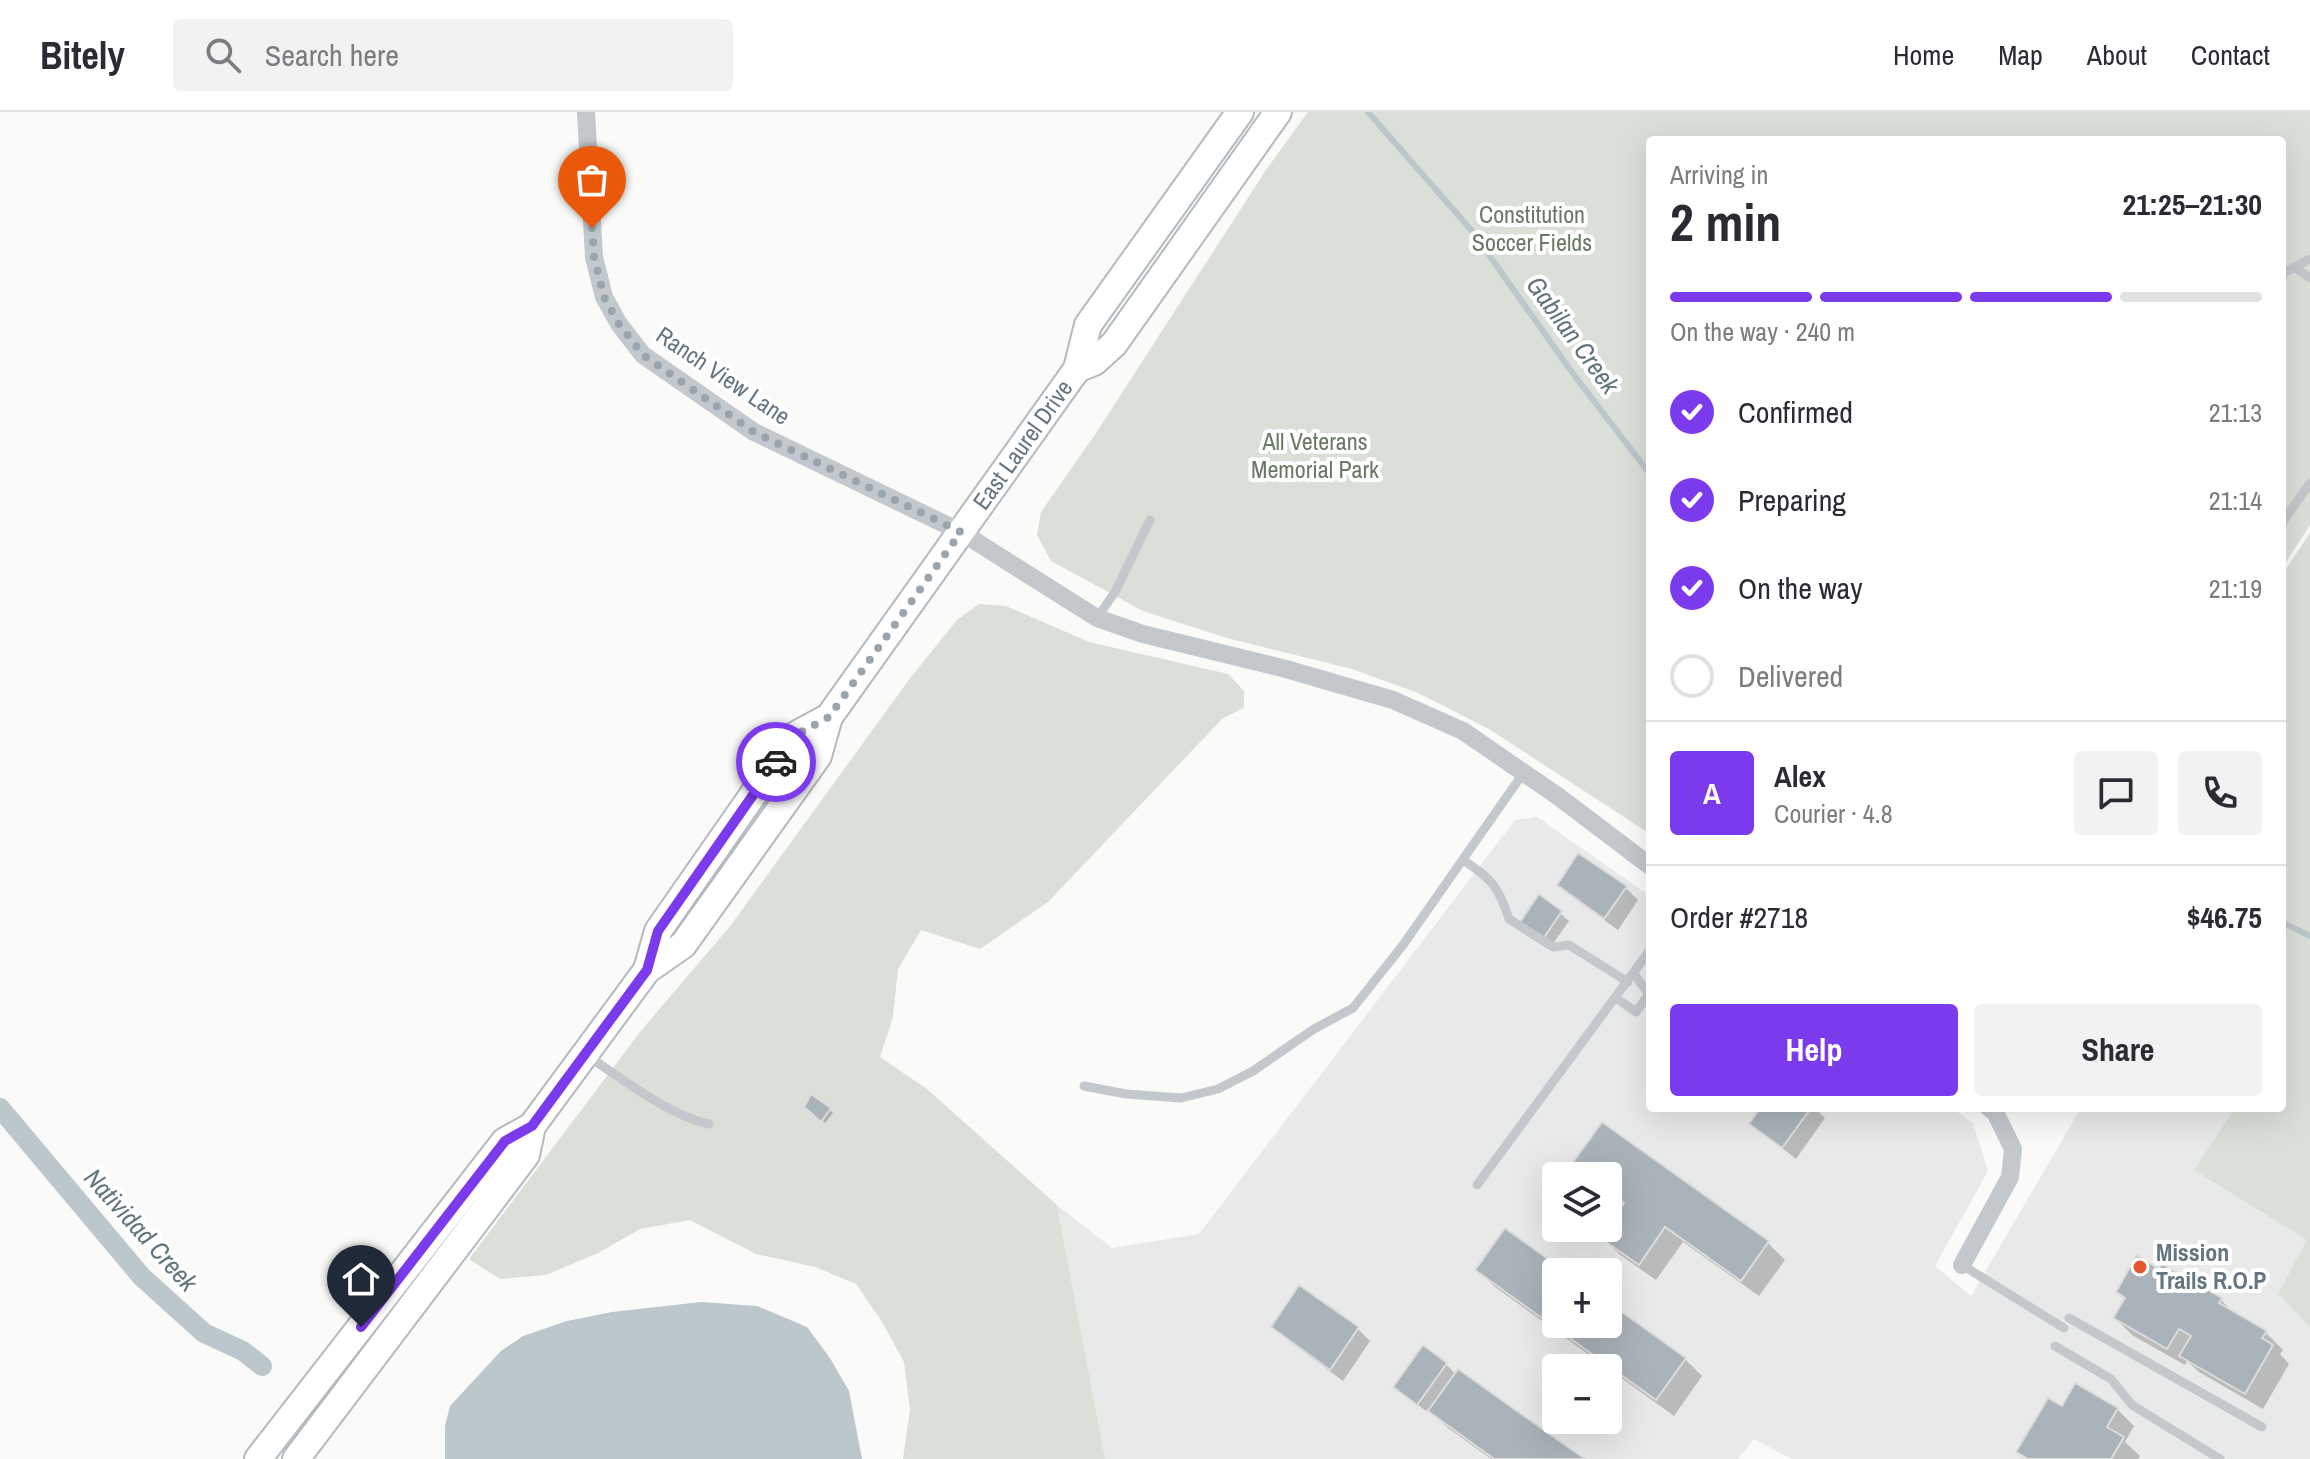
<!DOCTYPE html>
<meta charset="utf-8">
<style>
:root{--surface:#fff;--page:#f2f2f3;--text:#2b2b33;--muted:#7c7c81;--line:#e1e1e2;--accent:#7c3aed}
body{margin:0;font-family:"Archivo Narrow",sans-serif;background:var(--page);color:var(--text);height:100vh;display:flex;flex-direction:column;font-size:30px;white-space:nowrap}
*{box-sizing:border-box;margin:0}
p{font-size:26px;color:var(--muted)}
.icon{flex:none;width:44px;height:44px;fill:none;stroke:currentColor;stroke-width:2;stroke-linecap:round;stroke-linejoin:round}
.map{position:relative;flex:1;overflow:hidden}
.details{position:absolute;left:1646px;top:24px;width:640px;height:976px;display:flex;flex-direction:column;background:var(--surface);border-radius:8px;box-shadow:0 8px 32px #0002}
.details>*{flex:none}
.fabs{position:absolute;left:1542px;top:1050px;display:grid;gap:16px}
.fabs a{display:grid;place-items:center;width:80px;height:80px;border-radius:8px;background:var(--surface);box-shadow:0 8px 32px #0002;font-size:40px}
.pin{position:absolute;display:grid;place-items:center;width:68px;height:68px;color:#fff;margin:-82px -34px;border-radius:50% 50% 50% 0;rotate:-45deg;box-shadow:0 0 8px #0007}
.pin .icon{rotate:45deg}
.courier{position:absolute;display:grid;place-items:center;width:80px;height:80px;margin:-40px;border:6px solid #7c3aed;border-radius:50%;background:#fff;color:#222;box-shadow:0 2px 10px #0007}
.overview em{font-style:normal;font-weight:700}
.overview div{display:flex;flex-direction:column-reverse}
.overview{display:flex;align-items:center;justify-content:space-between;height:136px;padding:0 24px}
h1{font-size:52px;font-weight:700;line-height:60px}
.bar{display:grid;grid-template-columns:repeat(4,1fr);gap:12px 8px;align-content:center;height:96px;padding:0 24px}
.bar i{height:10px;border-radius:6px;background:var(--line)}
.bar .active{background:var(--accent)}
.bar p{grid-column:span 4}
.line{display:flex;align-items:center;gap:20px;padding:0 24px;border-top:2px solid var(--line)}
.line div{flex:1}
.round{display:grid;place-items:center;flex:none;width:84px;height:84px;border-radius:8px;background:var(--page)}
ol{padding:0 24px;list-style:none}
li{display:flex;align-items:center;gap:24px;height:88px}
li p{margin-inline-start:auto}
li .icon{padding:8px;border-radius:50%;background:var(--accent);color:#fff;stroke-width:4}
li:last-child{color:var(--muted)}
li i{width:44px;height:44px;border:4px solid var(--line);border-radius:50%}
.primary-button{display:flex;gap:16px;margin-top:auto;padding:16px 24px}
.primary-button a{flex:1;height:92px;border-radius:8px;background:var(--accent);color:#fff;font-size:32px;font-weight:700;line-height:92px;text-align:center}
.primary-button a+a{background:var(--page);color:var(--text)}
header{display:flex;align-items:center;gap:48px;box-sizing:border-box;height:112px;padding:0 40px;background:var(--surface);border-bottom:2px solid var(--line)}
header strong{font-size:38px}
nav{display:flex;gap:44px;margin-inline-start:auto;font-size:28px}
.search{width:560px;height:72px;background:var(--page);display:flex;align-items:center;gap:20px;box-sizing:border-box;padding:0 28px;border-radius:8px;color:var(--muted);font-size:30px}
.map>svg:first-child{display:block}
.built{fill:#e8e9e9;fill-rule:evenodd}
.green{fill:#dadfd7}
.water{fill:#bbc7cb}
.shadow{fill:#0003}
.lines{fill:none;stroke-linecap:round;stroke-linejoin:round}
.stream{stroke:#bbc7cb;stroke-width:6}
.canal{stroke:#bbc7cb;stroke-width:20}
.building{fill:#aab3b9;stroke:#dcdcda;stroke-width:2}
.secondary-casing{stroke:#b3babf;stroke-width:30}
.lane{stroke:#c3c8cc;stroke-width:9}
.street{stroke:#c3c8cc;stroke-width:18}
.secondary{stroke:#fff;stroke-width:26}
.done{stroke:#99a4ac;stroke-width:8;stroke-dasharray:0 14.4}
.route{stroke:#7c3aed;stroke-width:10}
.poi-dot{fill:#e4572e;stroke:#fff;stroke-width:3}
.labels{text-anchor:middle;stroke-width:8;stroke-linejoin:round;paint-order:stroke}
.park-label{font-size:24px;fill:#687a64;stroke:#fff}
.street-label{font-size:24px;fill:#657683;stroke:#fff}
.poi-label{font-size:24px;font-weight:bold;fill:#657683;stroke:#fff;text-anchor:start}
.water-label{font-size:26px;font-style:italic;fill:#60757c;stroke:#fff}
</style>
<header>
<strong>Bitely</strong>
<div class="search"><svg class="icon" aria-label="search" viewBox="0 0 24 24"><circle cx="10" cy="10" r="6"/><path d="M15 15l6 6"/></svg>Search here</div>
<nav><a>Home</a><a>Map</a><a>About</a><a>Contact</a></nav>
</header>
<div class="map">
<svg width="2310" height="1347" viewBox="0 0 2310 1347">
<rect width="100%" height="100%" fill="#fafaf8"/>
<!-- built -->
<path class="built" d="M1537,705L1650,784V996H1952L1973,1011L1988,1059L1935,1154L1971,1184L2081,996H2235L2195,1058L2308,1128L2278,1182L2310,1215V1347H1792L1754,1327L1738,1347H1105L1057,1093L1112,1136L1199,1122L1515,708ZM1556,1064H1608V1116H1556ZM1556,1160H1608V1212H1556ZM1556,1256H1608V1308H1556Z"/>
<!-- green -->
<g class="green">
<path d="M1308,0H2310V413L2282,456V28H1650V720L1644,718L1489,617L1418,581L1352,557L1227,526L1143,499L1051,449L1037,423L1041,400L1096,321L1266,58Z"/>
<path d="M2310,421V1215L2278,1182L2307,1128L2194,1058L2235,996H2282V463Z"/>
<path d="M979,492L1006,494L1089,530L1228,562L1244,579V596L1223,606L1048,790L980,837L921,818L898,857L893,905L880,945L927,977L1057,1093L1105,1347H903L910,1297L904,1250L881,1208L856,1172L815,1155L756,1142L690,1108L640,1117L598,1141L546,1163L500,1167L469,1147L640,920L731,813L911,565L957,508Z"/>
</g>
<!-- water -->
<path class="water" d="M701,1190L757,1194L807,1215L830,1246L849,1279L862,1347H445V1314L450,1294L501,1239L523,1224L567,1209L612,1200Z"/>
<!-- shadow -->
<g class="shadow">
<path d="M1559,772L1626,776L1638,788L1618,818L1572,785Z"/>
<path d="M1540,785L1569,809L1552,833L1530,818Z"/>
<path d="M1763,996H1815L1825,1006L1796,1047L1752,1012Z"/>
<path d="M829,997L833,1001L825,1011L810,999Z"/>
<path d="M1602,1013L1768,1131L1785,1148L1759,1184L1683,1130L1656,1168L1619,1142L1602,1125L1624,1094L1608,1082V1064H1585L1574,1053Z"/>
<path d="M1478,1158L1563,1160H1556V1212H1608V1192L1685,1247L1702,1264L1674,1304L1495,1175Z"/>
<path d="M2160,1159L2221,1188L2236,1203L2266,1221L2283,1238L2280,1242L2289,1252L2263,1297L2199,1260L2187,1249L2185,1253L2132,1223L2115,1206L2126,1187L2118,1180Z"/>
<path d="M1273,1215L1357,1216L1370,1229L1343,1269L1286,1227Z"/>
<path d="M1446,1252L1456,1263L1581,1347H1491L1448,1316L1428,1297L1426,1299L1395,1275Z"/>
<path d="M2062,1297H2117L2134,1314L2125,1330L2140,1344L2138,1347H2026L2019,1340Z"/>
</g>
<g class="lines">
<!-- stream -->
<g class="stream">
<path d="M1368,0L1472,119L1574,263L1650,362"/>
<path d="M2282,810L2310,824"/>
</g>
<!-- canal -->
<path class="canal" d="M0,996L141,1164L204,1221L243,1239L262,1254"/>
</g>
<!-- building -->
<g class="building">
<path d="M1578,741L1627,774L1604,807L1557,773Z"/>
<path d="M1539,782L1562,799L1543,827L1520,810Z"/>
<path d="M811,982L831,996L821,1010L804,995Z"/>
<path d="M1760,996H1811L1782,1036L1749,1012Z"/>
<path d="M1602,1010L1769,1129L1741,1169L1665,1115L1639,1153L1599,1125L1624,1091L1608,1079V1064H1587L1571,1053Z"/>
<path d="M1505,1116L1566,1160H1556V1212H1608V1190L1686,1246L1656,1288L1475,1158Z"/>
<path d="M2137,1143L2159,1157L2162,1152L2222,1186L2219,1191L2267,1219L2262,1226L2273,1233L2245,1282L2179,1244L2191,1224L2179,1217L2167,1237L2113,1206L2125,1186L2116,1180Z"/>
<path d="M1299,1173L1359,1215L1330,1258L1271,1215Z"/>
<path d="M1423,1233L1447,1251L1417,1293L1393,1275Z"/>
<path d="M1458,1257L1585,1347H1494L1428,1299Z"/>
<path d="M2075,1271L2118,1296L2107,1315L2124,1325L2111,1347H2028L2016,1340L2048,1286L2062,1294Z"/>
</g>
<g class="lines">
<defs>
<g id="secondary">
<path d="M1077,257L1094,250L1114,232L1278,0"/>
<path d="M647,858L658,819L794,624L829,605"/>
<path id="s1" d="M258,1347L505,1029L532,1014L647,858L683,833L818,644L829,605L1077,257L1088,213L1240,0"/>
<path d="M296,1347L526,1043L532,1014"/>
</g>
</defs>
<!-- secondary casing -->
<use href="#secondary" class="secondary-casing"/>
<!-- lane -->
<g class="lane">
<path d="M2296,156L2310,166"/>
<path d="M2282,162L2310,147"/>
<path d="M2282,411L2310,371"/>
<path d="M1097,506L1115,480L1150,408"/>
<path d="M1463,748C1491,766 1499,775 1509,807L1553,835L1569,833L1628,870"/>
<path d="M1616,886L1636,900L1649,882L1634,862"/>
<path d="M588,944C620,966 672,1005 709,1012"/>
<path d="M1084,974L1126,982L1181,986L1218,977L1253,959L1314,917L1353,896L1403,833L1524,660"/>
<path d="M1477,1073L1650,838"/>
<path d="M1962,1153L2064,1216"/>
<path d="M2069,1206L2262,1315"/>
<path d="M2055,1234L2111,1267L2132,1293L2220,1347"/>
</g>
<!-- street -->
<g class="street">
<path d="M586,0L594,145L604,185L619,212L643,243L754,320L961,420L1097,506L1143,522L1286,557L1393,588L1463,619L1559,685L1650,754"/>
<path d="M1962,1153L2010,1065L2013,1037L1995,1000L1989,996"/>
</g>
<!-- secondary -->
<use href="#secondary" class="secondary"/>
</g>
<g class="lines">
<!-- done -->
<path class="done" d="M592,116L594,145L604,185L619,212L643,243L754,320L961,420L829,605L794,624L776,650"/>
<!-- route -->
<path class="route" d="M361,1215L505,1029L532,1014L647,858L658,819L776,650"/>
</g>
<!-- markers -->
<circle class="poi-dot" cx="2140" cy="1155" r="8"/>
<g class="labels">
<!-- park labels -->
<g class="park-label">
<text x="1532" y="111">Constitution<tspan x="1532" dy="28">Soccer Fields</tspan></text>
<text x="1315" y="338">All Veterans<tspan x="1315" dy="28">Memorial Park</tspan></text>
</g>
<!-- street labels -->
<g class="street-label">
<text transform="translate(723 264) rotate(34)" y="8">Ranch View Lane</text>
<text dy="8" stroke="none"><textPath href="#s1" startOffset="1278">East Laurel Drive</textPath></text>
</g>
<!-- poi labels -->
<g class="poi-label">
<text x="2156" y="1149">Mission<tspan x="2156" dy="28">Trails R.O.P</tspan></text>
</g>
<!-- water labels -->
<g class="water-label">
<text transform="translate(1573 223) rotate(54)" y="9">Gabilan Creek</text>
<text transform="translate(141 1118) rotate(48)" y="9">Natividad Creek</text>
</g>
</g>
</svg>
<div class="fabs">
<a><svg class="icon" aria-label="layers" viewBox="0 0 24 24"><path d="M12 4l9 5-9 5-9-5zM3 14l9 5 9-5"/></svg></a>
<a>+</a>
<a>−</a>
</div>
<div class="pin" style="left:592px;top:116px;background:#ea580c"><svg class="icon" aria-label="bag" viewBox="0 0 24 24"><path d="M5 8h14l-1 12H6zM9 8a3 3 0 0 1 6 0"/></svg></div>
<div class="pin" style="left:361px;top:1215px;background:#1f2937"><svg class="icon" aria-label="home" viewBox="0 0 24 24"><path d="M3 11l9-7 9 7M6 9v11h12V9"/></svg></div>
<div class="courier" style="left:776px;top:650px"><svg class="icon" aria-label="car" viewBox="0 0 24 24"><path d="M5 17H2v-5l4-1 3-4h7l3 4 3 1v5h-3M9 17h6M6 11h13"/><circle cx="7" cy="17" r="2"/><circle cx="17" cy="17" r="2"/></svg></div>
<section class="details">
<div class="overview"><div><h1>2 min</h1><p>Arriving in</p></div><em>21:25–21:30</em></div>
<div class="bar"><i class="active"></i><i class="active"></i><i class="active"></i><i></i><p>On the way · 240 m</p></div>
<ol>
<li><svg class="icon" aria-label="check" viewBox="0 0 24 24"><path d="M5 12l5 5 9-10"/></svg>Confirmed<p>21:13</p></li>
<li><svg class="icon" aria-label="check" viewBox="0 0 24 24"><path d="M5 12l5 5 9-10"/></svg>Preparing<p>21:14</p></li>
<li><svg class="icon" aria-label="check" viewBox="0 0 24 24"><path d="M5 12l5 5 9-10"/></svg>On the way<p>21:19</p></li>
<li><i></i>Delivered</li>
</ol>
<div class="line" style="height:144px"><b class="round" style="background:var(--accent);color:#fff">A</b><div><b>Alex</b><p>Courier · 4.8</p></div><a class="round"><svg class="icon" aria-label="chat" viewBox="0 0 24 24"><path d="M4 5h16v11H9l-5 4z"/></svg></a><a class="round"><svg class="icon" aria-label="phone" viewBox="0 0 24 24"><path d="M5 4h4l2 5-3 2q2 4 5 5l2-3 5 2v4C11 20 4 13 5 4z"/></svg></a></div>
<div class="line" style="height:104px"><div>Order #2718</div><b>$46.75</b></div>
<div class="primary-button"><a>Help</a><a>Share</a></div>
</section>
</div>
